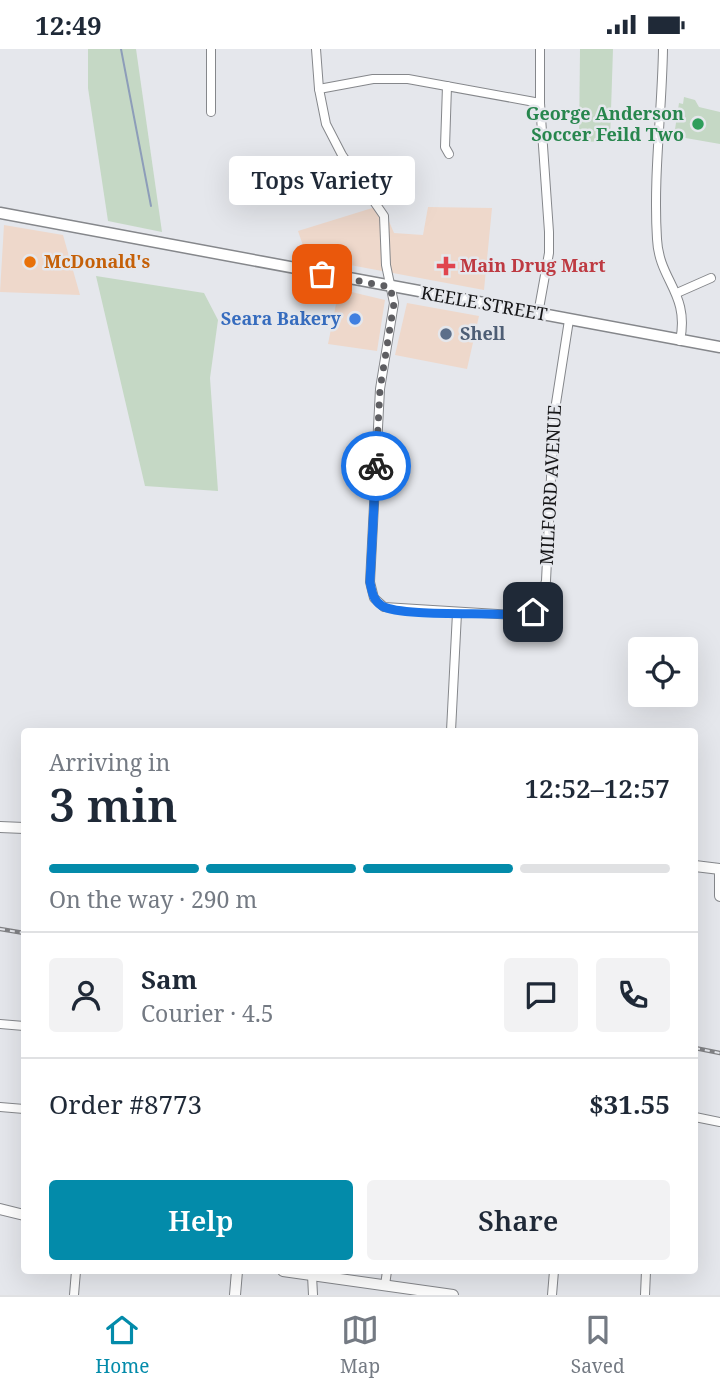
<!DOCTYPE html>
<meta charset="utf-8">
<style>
:root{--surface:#fff;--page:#f2f2f3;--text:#1f2937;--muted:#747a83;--line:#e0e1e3;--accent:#038baa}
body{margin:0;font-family:"Noto Serif",serif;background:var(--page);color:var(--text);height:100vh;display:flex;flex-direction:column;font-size:26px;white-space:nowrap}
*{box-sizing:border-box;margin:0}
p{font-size:23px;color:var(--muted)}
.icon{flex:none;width:38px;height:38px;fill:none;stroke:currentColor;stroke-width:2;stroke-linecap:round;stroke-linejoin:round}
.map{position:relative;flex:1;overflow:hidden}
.side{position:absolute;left:21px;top:679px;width:677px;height:546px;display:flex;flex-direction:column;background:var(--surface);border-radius:7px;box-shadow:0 7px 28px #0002}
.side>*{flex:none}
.buttons{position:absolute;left:628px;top:588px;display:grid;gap:14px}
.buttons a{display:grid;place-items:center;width:70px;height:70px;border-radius:7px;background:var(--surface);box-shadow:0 7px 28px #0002;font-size:35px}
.pin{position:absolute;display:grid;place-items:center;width:60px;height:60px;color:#fff;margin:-30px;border-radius:14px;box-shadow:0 4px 10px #0006}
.courier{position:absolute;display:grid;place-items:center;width:70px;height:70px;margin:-35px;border:5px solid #1a73e8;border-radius:50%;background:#fff;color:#222;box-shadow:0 2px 9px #0007}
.bubble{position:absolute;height:49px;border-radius:7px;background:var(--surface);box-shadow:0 7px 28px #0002;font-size:23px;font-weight:600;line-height:49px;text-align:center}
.overview em{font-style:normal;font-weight:600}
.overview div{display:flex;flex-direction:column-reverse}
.overview{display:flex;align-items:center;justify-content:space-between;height:119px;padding:0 28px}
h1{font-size:46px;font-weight:600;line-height:52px}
.bar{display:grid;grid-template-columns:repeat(4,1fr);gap:10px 7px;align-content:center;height:84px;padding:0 28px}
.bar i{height:9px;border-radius:5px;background:var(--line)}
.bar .on{background:var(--accent)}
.bar p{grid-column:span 4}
.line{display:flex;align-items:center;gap:18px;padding:0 28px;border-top:2px solid var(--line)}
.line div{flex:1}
.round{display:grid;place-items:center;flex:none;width:74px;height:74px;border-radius:7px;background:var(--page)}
.action{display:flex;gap:14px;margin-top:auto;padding:14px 28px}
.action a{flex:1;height:80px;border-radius:7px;background:var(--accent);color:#fff;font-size:28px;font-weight:600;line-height:80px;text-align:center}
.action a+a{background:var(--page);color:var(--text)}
.status{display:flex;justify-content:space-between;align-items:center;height:49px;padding:0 35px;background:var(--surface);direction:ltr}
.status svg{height:19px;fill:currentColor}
.tabs{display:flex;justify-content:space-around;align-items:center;height:98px;border-top:2px solid var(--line);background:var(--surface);font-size:19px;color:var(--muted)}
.tabs a{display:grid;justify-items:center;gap:4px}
.tabs .on{color:var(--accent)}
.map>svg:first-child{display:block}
.commercial{fill:#eed8cb}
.green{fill:#c5d8c5}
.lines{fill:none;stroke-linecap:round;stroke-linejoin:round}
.stream{stroke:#8d9db9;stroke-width:2}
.minor-casing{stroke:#85878b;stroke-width:10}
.tertiary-casing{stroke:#85878b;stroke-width:12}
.secondary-casing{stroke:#85878b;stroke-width:13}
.minor{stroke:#fff;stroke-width:8}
.tertiary{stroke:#fff;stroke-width:10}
.secondary{stroke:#fff;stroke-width:10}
.rail-casing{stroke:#818285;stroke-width:4.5}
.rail{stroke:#e5e7ec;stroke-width:2;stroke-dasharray:5;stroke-linecap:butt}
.done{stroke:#5e5e62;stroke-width:7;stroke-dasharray:0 12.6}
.route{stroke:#1a73e8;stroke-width:9}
.leisure-dot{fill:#2e9e5b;stroke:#e5e7ec;stroke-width:2.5}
.food-dot{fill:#e8710a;stroke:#e5e7ec;stroke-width:2.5}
.health-dot{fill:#e0444e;stroke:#e5e7ec;stroke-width:2.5}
.shop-dot{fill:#3f7fe0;stroke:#e5e7ec;stroke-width:2.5}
.service-dot{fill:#5c6f8a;stroke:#e5e7ec;stroke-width:2.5}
.labels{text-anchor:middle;stroke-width:5;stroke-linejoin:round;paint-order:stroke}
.leisure-label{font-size:18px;font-weight:bold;fill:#27864d;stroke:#e5e7ec;text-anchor:end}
.food-label{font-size:18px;font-weight:bold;fill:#c56008;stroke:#e5e7ec;text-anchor:start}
.health-label{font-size:18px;font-weight:bold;fill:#be3a42;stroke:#e5e7ec;text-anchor:start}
.street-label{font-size:18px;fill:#151517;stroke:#e5e7ec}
.shop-label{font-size:18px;font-weight:bold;fill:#366cbe;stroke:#e5e7ec;text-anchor:end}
.service-label{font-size:18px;font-weight:bold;fill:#4e5e75;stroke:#e5e7ec;text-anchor:start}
</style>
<div class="status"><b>12:49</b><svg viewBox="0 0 49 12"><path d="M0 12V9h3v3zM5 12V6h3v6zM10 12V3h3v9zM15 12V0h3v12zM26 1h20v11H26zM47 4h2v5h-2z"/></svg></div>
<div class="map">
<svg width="720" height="1246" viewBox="0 0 720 1246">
<rect width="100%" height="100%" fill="#e5e7ec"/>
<!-- commercial -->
<g class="commercial">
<path d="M382,156L394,184L423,186L428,158L492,159L484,241L307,208L298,182Z"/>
<path d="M4,176L63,186L80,246L0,243Z"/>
<path d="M339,240L385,251L377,302L328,295Z"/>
<path d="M407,254L479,267L467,320L395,306Z"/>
</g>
<!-- green -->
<g class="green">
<path d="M88,0H136L162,183L108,172L88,39Z"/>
<path d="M580,0H613L610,92L579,93Z"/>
<path d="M684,48L695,51L699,58L720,63V95L674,87L679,54L683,55Z"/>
<path d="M96,227L204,244L218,271L210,329L218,442L145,437Z"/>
</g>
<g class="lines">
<!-- stream -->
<path class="stream" d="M121,0L151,157"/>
<defs>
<g id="minor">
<path d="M316,0L319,40L326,75L342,106L384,167L386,216L394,254L380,340L370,533L374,549L384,558L514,566H525L537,560L546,532L554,367L569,271"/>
<path d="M663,0C662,63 653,127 657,190C659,232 690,244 680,292"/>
<path d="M447,37L445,98L449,105"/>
<path d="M319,40L373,30H408L540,54"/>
<path d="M211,63V0"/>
<path d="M677,244L711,229"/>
<path d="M538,265L549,204V183L540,54V0"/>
<path d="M451,682L457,564"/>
<path d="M0,975L24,977"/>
<path d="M0,1058L24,1060"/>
<path d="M695,1068L720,1073"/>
<path d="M312,1226L313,1246"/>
<path d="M385,1236L387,1222"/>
<path d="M74,1246L76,1222"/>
<path d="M552,1246L554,1222"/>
<path d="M645,1246L646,1222"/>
</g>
<g id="tertiary">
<path d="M0,778L24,779"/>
<path d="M695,817L720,820V847"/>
<path d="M0,1160L24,1166"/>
<path d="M283,1222L453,1246"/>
<path d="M235,1246L237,1222"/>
</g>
<path id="secondary" d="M0,164L720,298"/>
</defs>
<!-- minor casing -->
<use href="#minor" class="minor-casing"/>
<!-- tertiary casing -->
<use href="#tertiary" class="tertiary-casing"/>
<!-- secondary casing -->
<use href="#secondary" class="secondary-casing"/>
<!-- minor -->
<use href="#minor" class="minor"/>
<!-- tertiary -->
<use href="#tertiary" class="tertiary"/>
<!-- secondary -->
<use href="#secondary" class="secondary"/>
<defs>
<g id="rail">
<path d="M0,880L24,884"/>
<path d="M695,999L720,1004"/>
</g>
</defs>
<!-- rail casing -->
<use href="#rail" class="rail-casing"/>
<!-- rail -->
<use href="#rail" class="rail"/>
</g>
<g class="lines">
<!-- done -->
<path class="done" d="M322,225L390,238L394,254L380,340L376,417"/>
<!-- route -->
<path class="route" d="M376,417L370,533C372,543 373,551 382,557C402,568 487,563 514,566L533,563"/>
</g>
<!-- markers -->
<circle class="leisure-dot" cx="698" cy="75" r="7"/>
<circle class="food-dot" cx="30" cy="213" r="7"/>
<path class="health-dot" d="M442.5 206.5h7v7h7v7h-7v7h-7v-7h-7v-7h7z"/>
<circle class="shop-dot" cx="355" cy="270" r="7"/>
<circle class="service-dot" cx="446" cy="285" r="7"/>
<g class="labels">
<!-- leisure labels -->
<g class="leisure-label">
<text x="684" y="71">George Anderson<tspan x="684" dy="21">Soccer Feild Two</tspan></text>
</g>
<!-- food labels -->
<g class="food-label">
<text x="44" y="219">McDonald's</text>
</g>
<!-- health labels -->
<g class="health-label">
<text x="460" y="223">Main Drug Mart</text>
</g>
<!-- street labels -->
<g class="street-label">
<text transform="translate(484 255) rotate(10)" y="6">KEELE STREET</text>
<text transform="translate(551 436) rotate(-87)" y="6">MILFORD AVENUE</text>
</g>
<!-- shop labels -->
<g class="shop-label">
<text x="341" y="276">Seara Bakery</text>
</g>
<!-- service labels -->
<g class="service-label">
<text x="460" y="291">Shell</text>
</g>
</g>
</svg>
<div class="buttons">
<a><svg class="icon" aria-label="locate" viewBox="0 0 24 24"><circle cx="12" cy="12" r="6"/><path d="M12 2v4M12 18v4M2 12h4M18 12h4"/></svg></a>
</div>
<div class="pin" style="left:322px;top:225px;background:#ea580c"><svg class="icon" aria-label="bag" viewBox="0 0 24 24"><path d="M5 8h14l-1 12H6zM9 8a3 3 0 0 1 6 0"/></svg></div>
<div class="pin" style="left:533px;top:563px;background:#1f2937"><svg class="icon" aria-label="home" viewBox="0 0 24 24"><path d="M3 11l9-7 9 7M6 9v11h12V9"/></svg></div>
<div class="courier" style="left:376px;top:417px"><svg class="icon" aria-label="bike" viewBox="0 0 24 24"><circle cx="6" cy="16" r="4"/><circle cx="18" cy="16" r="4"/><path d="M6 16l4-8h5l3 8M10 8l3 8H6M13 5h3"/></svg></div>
<div class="bubble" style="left:229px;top:107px;width:186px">Tops Variety</div>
<section class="side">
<div class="overview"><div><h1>3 min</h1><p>Arriving in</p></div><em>12:52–12:57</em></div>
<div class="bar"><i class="on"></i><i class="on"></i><i class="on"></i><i></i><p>On the way · 290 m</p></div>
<div class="line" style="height:126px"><a class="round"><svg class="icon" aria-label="person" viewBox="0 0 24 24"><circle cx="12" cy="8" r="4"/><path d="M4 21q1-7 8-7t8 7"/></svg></a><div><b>Sam</b><p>Courier · 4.5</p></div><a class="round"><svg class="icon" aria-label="chat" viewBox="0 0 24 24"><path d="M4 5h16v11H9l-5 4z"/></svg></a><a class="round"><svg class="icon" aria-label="phone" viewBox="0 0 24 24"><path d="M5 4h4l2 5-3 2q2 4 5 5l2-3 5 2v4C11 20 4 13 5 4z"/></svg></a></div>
<div class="line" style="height:91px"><div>Order #8773</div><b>$31.55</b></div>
<div class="action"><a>Help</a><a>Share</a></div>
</section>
</div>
<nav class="tabs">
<a class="on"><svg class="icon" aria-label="home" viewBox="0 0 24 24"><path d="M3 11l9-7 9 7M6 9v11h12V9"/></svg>Home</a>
<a><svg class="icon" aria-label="map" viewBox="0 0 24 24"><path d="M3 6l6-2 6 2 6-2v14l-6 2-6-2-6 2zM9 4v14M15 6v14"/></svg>Map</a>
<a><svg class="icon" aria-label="saved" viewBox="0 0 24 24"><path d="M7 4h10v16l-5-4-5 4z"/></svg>Saved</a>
</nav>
